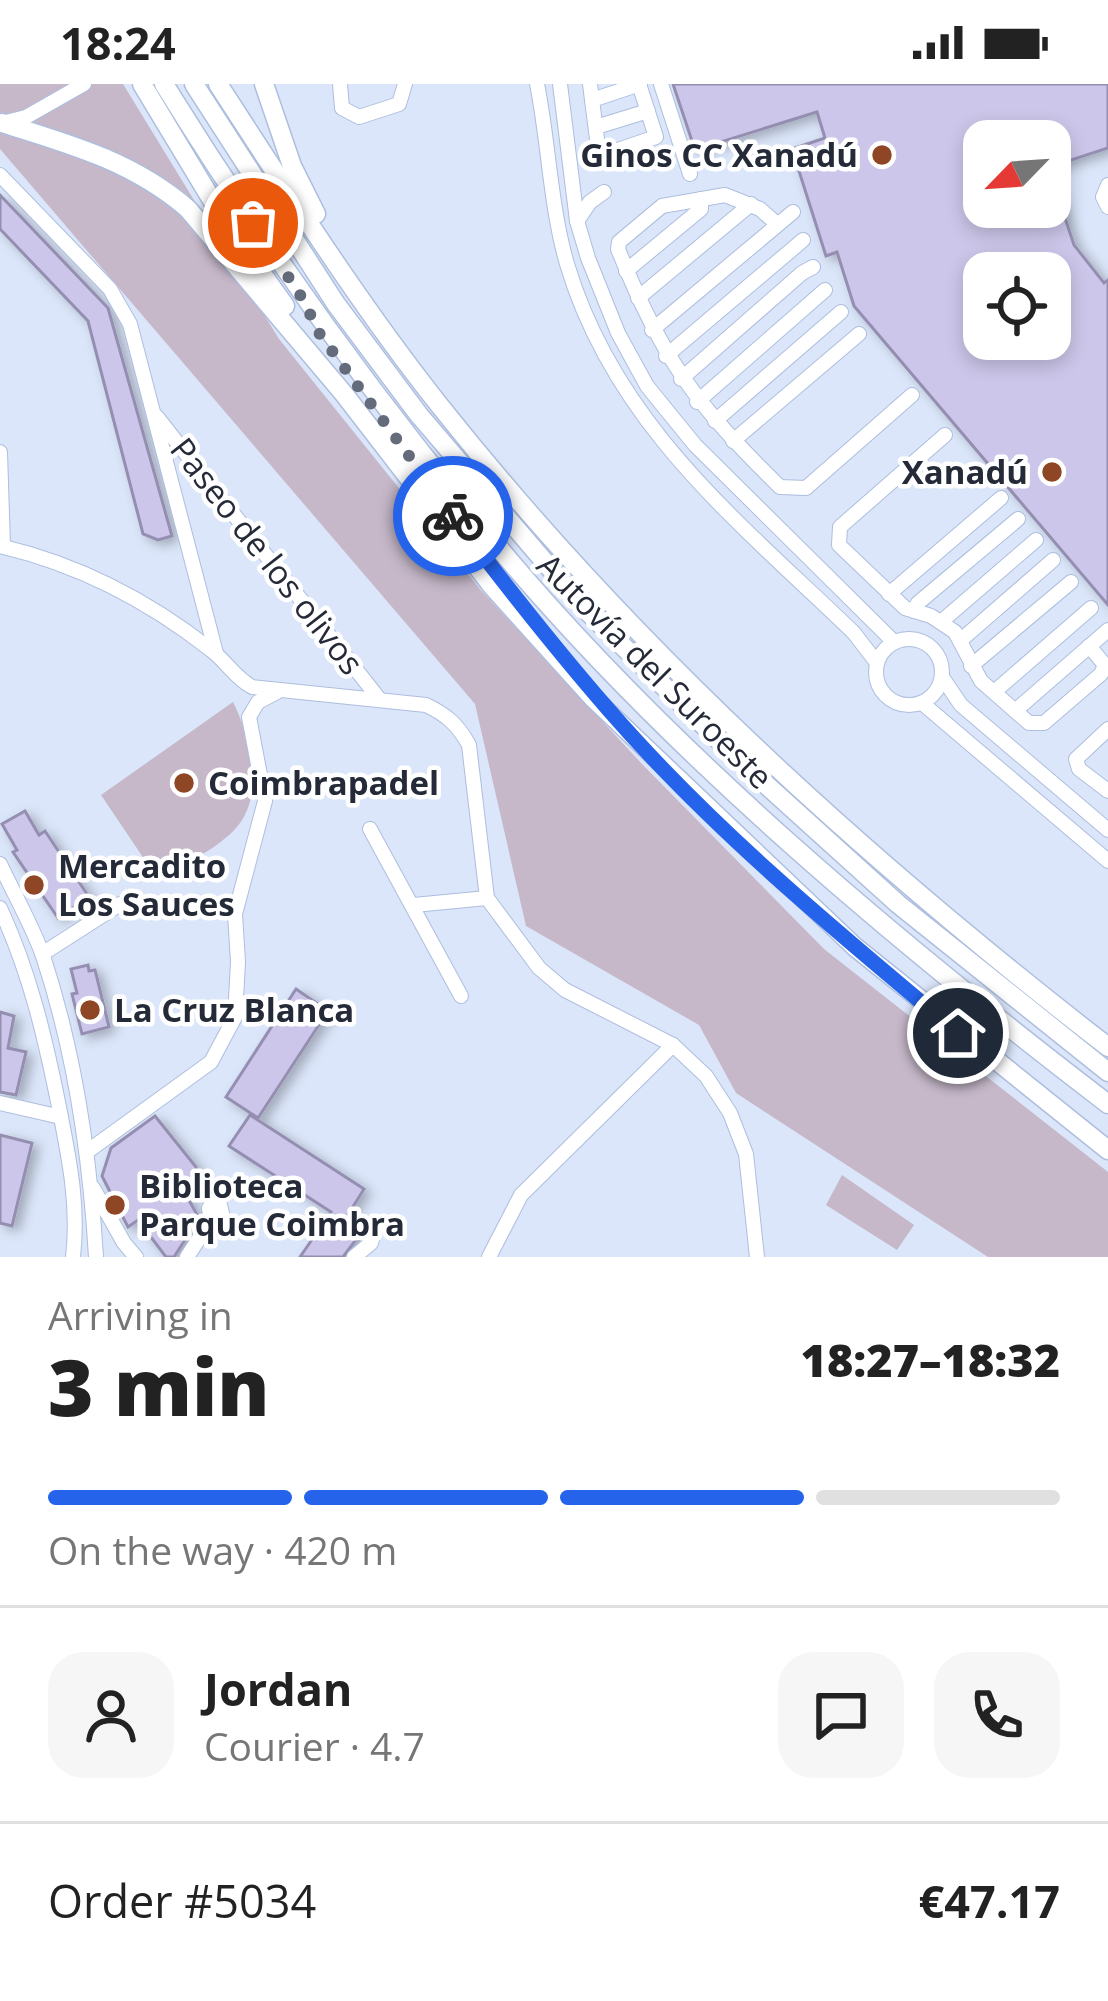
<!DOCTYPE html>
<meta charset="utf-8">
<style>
:root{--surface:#fff;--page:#f6f6f6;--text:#222;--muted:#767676;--line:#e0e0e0;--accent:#2563eb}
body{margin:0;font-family:"Open Sans",sans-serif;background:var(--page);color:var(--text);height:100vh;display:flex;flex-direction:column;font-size:45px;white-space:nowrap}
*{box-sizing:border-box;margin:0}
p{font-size:39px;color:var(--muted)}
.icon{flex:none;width:66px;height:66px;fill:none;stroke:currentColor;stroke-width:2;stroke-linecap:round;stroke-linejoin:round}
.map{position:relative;height:1173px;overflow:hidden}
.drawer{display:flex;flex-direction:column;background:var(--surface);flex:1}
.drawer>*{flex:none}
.needle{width:78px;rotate:245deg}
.controls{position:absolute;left:963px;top:36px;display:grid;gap:24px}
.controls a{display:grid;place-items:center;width:108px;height:108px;border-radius:24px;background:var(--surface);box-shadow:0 6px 18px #0003;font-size:60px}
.pin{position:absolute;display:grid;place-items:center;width:102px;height:102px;color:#fff;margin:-51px;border:6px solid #fff;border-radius:50%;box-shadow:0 3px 12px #0007}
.courier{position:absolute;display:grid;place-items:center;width:120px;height:120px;margin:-60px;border:9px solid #2563eb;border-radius:50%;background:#fff;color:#222;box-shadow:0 3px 15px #0007}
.head em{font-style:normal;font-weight:800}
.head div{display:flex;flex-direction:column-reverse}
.head{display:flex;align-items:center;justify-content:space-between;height:204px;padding:0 48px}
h1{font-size:78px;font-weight:800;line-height:90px}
.bar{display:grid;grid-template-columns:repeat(4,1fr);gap:18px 12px;align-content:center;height:144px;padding:0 48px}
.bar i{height:15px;border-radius:9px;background:var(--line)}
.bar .selected{background:var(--accent)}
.bar p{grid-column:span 4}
.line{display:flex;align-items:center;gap:30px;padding:0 48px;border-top:3px solid var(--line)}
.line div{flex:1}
.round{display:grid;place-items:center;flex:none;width:126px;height:126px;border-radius:36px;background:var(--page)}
.status{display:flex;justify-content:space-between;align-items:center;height:84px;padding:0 60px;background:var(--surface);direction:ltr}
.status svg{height:33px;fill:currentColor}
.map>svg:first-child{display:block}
.green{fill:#c6b8c9}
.building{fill:#ccc7ea;stroke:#948fb1;stroke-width:3;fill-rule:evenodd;filter:url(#shadow)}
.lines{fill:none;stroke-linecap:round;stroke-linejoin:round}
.minor-casing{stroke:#adbede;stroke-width:16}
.highway-casing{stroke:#adbede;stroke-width:21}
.minor{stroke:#fff;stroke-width:14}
.highway{stroke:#fff;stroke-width:18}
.done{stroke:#646c7b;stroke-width:12;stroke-dasharray:0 21.6}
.route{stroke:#2563eb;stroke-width:15}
.poi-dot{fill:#8e4624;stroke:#fff;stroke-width:4.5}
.labels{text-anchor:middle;stroke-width:9;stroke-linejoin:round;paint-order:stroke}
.poi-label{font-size:33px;font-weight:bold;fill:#242a37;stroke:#fff;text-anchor:start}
.street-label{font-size:33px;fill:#242a37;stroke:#fff}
</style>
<div class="status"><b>18:24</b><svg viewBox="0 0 49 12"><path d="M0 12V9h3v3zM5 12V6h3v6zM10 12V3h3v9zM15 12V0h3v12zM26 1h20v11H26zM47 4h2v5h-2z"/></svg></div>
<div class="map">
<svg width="1108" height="1173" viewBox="0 0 1108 1173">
<defs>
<filter id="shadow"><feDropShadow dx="6" dy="4" stdDeviation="6" flood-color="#0004"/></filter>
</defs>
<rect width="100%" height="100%" fill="#dbe6fa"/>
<!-- green -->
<g class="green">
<path d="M0,0H123L279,255L480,505L641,679L824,865L1108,1088V1173H988L736,1009L699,941L526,842L475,620L0,65Z"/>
<path d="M233,618C250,652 266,711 236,744C217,765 183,781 159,797L101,711Z"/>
<path d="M842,1091L914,1141L897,1166L826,1121Z"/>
</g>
<!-- building -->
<g class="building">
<path d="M673,0H1108V64L1050,83V57H984V123H1050L1052,95L1074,161L1104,199L1108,196V521L854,222L837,168L826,172L792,65L825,54L817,28L695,66ZM984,189H1050V255H984Z"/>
<path d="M0,111L108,224L172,452L158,456L143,450L88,237L0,145Z"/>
<path d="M25,727L39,751L45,747L89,813L58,834L13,768L17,766L2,740Z"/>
<path d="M88,881L89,887L95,886L109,943L82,950L72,910L77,909L71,885Z"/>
<path d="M296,905L328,927L258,1034L226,1013Z"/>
<path d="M0,928L14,932L8,964L26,968L16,1011L0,1008Z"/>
<path d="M250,1031L364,1105L344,1137L361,1149L343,1173H300L331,1128L229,1062Z"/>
<path d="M155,1032L196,1083V1094L182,1104L199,1134L174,1173H166L138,1136L128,1143L102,1092L111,1064Z"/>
<path d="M0,1051L32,1059L12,1142L0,1139Z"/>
</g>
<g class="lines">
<defs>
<g id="minor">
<path d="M340,0L342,24L359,33L399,20L405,0"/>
<path d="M537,0C549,60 550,121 567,180C615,341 738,437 854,549L877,579"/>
<path d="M560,0L577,137L588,174L618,249L647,302L695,361L894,558"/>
<path d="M590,0L598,63L609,69L656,53L639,0"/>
<path d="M661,0L690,90"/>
<path d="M592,16L640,0"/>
<path d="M2,39L26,33L84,0"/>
<path d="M596,43L648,27"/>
<path d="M0,91L110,205L130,240L216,569"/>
<path d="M1108,101L1103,113L1108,123"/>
<path d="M577,137L590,118L604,108"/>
<path d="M777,140L760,125L725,111L662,122L619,158L618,165C662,275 696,321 780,403L806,404L912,311"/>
<path d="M626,187L701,125V115"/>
<path d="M638,214L751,120"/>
<path d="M652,246L793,128"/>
<path d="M666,272L803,156"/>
<path d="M681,295L802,189L813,183"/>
<path d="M697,318L825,206"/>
<path d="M157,333L380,616"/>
<path d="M715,337L841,228"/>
<path d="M945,351L840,443L839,461L905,524L931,532L955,548L981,597L1029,639H1044L1101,590L1105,581L1089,562"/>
<path d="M733,357L859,250"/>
<path d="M0,368L3,462"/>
<path d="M0,462C77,480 149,517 211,566C227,578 234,593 252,603L426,621C447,631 458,641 469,661L487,814L539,884L565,906L673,961L706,992L730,1029L746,1070L757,1173"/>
<path d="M889,510L1001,414"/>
<path d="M914,527L918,519L1018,435"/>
<path d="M942,537L1036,456"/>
<circle cx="909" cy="588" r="33"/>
<path d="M961,556L1053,476"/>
<path d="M971,582L1071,498"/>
<path d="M942,593L961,621L1108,746"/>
<path d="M994,608L1091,524"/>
<path d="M922,619L1108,777"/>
<path d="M1015,627L1108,546"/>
<path d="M1108,645L1076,675L1079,685L1108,707"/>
<path d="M370,745L461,912"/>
<path d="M0,780C14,810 32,841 43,872C75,969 90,1072 96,1173"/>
<path d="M414,821L487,814"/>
<path d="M0,824C30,889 45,953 59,1023C69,1074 79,1121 73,1173"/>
<path d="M42,870L120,820"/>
<path d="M0,1019L61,1033"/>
<path d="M88,1067L211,978L235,933L238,878L235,830L265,717L249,633L258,618L277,608"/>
<path d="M93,1104L124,1159L136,1173"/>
<path d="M187,1173L211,1136L223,1133L220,1121L209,1124L211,1136"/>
<path d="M354,1173L371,1159L376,1140"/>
<path d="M489,1173L521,1111L673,961"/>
</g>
<g id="highway">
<path d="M142,0L224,136L285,222"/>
<path d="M164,0C266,165 379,322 504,470C674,672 899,860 1108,1020"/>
<path d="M194,0L336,220L419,331L585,525L741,678L898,820L1108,988"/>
<path d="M218,0C289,109 359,220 440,322C632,564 864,774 1108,963"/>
<path d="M264,0L292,82L316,130"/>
<path d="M2,39C70,60 134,78 188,125L344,310L492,502L593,614L855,863L1108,1066"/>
<path d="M389,346L459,439"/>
</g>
</defs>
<!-- minor casing -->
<use href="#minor" class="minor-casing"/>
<!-- highway casing -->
<use href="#highway" class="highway-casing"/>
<!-- minor -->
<use href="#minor" class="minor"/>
<!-- highway -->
<use href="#highway" class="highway"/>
</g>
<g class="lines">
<!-- done -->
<path class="done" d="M253,139L304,217L319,249L453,432"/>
<!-- route -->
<path class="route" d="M453,432C503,498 554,563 608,625C712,745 837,848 958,949"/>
</g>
<!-- markers -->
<g class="poi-dot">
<circle cx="882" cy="71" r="12"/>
<circle cx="1052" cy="388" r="12"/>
<circle cx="184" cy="699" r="12"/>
<circle cx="34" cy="801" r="12"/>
<circle cx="90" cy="926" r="12"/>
<circle cx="115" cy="1121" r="12"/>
</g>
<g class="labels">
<!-- poi labels -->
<g class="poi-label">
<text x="858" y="83" text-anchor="end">Ginos CC Xanadú</text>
<text x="1028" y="400" text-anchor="end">Xanadú</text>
<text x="208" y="711">Coimbrapadel</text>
<text x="58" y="794">Mercadito<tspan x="58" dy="38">Los Sauces</tspan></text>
<text x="114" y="938">La Cruz Blanca</text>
<text x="139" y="1114">Biblioteca<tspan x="139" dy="38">Parque Coimbra</tspan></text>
</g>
<!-- street labels -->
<g class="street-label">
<text transform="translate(267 472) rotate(52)" y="12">Paseo de los olivos</text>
<text transform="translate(655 587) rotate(45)" y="12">Autovía del Suroeste</text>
</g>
</g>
</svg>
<div class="controls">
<a><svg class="needle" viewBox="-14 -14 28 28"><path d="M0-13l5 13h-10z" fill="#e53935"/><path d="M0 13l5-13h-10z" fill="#767676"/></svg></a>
<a><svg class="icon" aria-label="locate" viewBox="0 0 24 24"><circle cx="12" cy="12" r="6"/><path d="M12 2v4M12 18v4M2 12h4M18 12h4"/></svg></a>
</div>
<div class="pin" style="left:253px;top:139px;background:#ea580c"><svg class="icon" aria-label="bag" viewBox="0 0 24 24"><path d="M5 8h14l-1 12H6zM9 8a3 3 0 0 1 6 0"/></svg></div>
<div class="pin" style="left:958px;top:949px;background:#1f2937"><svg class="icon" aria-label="home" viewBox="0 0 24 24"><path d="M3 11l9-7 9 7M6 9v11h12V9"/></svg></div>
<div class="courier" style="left:453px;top:432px"><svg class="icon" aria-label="bike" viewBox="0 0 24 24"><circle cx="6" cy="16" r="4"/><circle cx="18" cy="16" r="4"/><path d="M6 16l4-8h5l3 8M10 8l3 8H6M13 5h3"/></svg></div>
</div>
<section class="drawer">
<div class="head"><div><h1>3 min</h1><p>Arriving in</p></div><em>18:27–18:32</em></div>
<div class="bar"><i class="selected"></i><i class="selected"></i><i class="selected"></i><i></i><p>On the way · 420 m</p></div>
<div class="line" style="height:216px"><a class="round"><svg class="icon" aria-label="person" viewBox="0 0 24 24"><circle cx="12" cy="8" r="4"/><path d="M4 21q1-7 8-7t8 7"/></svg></a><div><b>Jordan</b><p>Courier · 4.7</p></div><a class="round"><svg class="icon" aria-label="chat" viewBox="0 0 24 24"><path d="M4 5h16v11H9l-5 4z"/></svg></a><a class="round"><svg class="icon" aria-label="phone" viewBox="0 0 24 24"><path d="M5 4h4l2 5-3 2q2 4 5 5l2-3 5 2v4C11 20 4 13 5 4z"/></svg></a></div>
<div class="line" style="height:156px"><div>Order #5034</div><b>€47.17</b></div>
</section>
